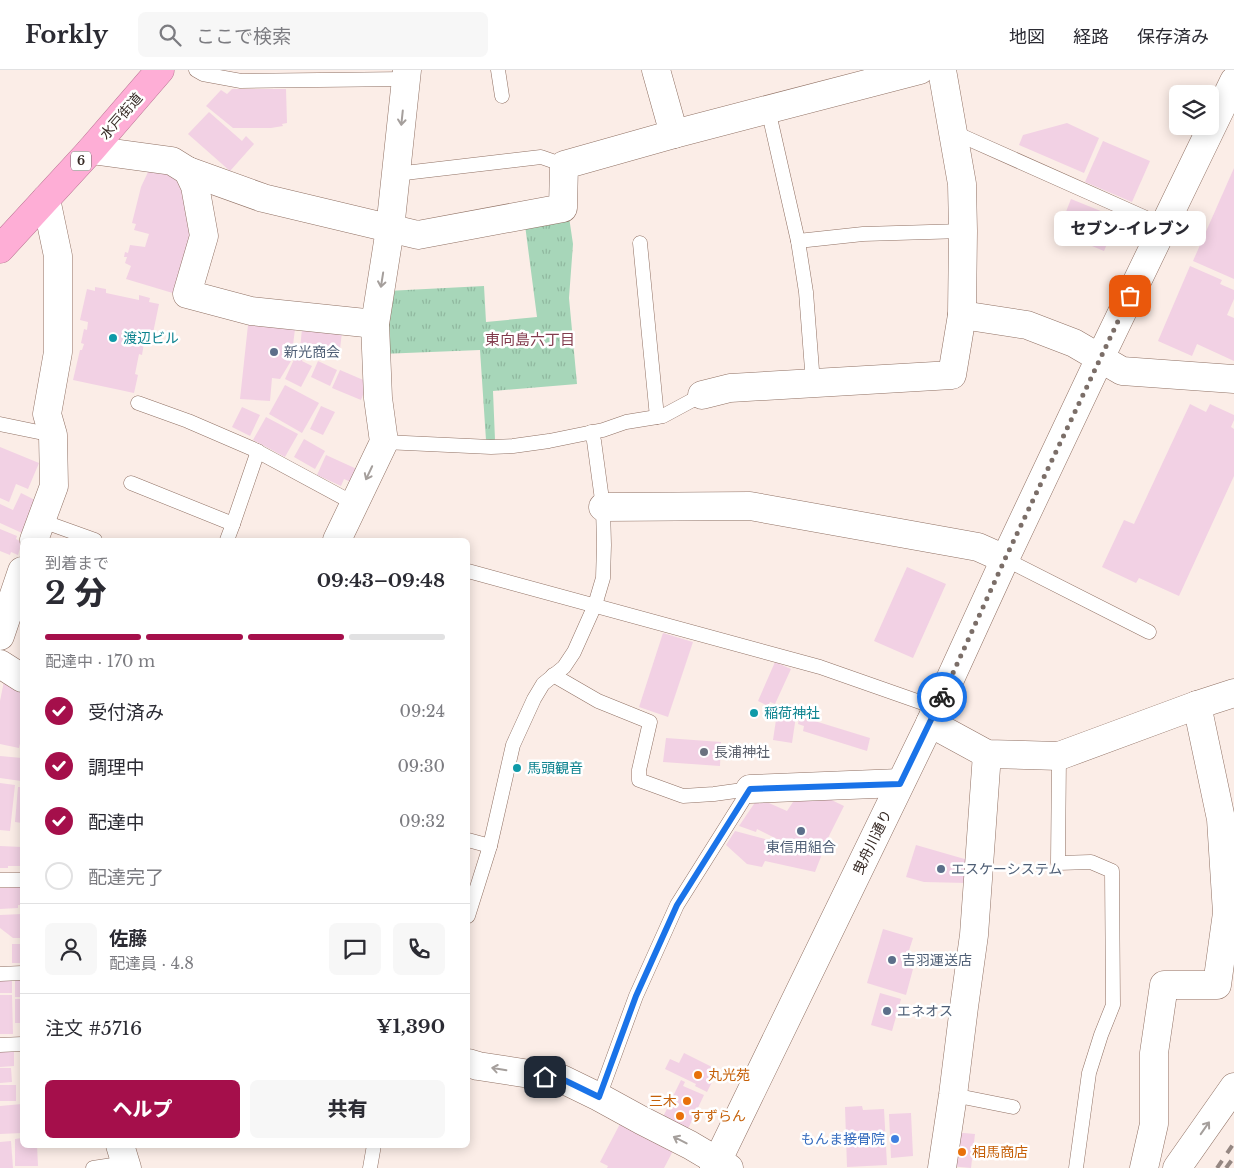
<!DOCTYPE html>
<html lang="ja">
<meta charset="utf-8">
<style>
:root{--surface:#fff;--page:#f7f7f7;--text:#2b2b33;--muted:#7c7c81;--line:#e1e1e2;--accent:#a50f4b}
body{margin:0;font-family:"Libre Baskerville","Noto Sans JP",serif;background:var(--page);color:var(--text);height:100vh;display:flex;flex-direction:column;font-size:19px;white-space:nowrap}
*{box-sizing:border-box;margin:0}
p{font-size:16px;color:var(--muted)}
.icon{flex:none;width:28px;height:28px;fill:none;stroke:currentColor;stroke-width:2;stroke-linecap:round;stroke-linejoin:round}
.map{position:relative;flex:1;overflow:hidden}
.details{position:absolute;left:20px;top:468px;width:450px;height:610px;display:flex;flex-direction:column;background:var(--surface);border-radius:8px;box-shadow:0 2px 12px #0003}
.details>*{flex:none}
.tools{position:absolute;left:1169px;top:15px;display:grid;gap:10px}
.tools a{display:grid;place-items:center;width:50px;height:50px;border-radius:8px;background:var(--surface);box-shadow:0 2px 12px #0003;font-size:25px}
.pin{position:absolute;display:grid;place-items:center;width:42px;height:42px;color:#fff;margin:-21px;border-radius:10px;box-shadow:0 2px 8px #0006}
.courier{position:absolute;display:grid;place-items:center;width:50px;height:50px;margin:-25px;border:4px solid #1a73e8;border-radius:50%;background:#fff;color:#222;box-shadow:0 1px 6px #0007}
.bubble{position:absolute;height:35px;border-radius:8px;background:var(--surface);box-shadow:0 2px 12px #0003;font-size:16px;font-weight:800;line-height:35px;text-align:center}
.headline em{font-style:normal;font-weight:800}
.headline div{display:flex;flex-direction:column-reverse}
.headline{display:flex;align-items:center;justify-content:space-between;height:85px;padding:0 25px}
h1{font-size:32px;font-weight:800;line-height:38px}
.bar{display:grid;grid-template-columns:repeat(4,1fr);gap:8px 5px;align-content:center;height:60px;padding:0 25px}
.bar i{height:6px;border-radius:4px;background:var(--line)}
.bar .current{background:var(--accent)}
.bar p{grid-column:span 4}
.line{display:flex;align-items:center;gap:12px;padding:0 25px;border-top:1px solid var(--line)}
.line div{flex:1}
.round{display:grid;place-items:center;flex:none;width:52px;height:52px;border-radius:8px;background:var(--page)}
ol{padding:0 25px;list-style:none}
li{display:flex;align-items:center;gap:15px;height:55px}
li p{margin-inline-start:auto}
li .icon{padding:5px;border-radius:50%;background:var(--accent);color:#fff;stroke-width:4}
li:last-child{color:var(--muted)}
li i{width:28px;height:28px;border:2px solid var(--line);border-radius:50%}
.primary-button{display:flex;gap:10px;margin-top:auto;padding:10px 25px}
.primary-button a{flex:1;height:58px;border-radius:8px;background:var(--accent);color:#fff;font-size:20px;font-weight:800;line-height:58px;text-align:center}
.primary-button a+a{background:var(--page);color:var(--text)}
header{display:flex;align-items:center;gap:30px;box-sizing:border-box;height:70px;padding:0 25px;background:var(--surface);border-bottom:1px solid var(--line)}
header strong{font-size:24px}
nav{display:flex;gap:28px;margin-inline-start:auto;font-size:18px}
.search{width:350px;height:45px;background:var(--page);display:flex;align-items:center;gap:12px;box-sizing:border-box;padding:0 18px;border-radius:8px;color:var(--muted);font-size:19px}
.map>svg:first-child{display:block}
.park{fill:url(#park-tufts)}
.building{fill:#f2d1e4}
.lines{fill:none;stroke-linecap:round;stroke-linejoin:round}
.service-casing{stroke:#907164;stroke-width:15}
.minor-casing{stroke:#907164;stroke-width:29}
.tertiary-casing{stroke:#907164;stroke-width:29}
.trunk-casing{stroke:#b87291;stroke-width:29}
.service{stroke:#fff;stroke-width:14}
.minor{stroke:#fff;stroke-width:28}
.tertiary{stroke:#fff;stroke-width:28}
.trunk{stroke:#feaed6;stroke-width:28}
.rail{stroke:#958782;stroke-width:4;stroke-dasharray:9 9;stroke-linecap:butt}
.oneway{stroke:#a59f9c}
.done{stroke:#7b6e68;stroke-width:5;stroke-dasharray:0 9}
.route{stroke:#1a73e8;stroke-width:6}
.culture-dot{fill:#0f9aa8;stroke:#fff;stroke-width:2}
.service-dot{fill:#5c6f8a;stroke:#fff;stroke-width:2}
.worship-dot{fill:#6b7280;stroke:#fff;stroke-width:2}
.food-dot{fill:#e8710a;stroke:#fff;stroke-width:2}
.shop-dot{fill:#3f7fe0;stroke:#fff;stroke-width:2}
.labels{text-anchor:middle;stroke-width:5;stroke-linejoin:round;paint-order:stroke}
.shield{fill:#fff;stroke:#726966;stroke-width:1}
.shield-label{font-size:12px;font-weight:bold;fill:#362924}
.street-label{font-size:14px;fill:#362924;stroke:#fff}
.culture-label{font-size:14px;fill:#0d838f;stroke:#fff;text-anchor:start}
.service-label{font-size:14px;fill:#4e5e75;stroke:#fff;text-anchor:start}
.worship-label{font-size:14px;fill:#5b616d;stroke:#fff;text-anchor:start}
.food-label{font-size:14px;fill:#c56008;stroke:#fff;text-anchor:start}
.shop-label{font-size:14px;fill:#366cbe;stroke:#fff;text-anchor:end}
.neighbourhood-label{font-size:15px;fill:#833c4e;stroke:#fff}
</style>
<header>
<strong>Forkly</strong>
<div class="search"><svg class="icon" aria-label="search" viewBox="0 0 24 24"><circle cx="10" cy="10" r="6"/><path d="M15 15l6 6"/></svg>ここで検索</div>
<nav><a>地図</a><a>経路</a><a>保存済み</a></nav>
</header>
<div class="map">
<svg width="1234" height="1098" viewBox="0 0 1234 1098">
<defs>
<pattern id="park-tufts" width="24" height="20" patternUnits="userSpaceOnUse" patternTransform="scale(1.25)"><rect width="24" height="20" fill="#a7d6b9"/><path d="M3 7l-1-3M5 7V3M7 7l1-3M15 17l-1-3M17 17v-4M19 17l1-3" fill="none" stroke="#90b89f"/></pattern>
</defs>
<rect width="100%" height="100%" fill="#fbede7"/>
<!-- park -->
<path class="park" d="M569,147L573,174L569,228L577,314L493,321L495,370H486L480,280L381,284L387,221L484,216L486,252L537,247L525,155Z"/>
<!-- building -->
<g class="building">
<path d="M232,19H286L287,53L282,54L283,56L271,58H233L206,36L221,20L227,24Z"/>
<path d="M209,42L242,71L246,66L254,74L230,101L188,64Z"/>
<path d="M1067,53L1099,68L1084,103L1019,75L1023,65Z"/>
<path d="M1103,71L1150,91L1132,132L1085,112Z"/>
<path d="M1234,98V209L1193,191Z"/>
<path d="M150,99L181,108L194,167L176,224L126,209L131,196L125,193L127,187H124L125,182L128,183L130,175L145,177L149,164L134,160L136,154L132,153L141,117L148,102Z"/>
<path d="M1071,129L1118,148L1104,181L1058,162Z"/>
<path d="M1190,196L1222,210L1220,214L1234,220V229L1227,245L1234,248V291L1197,274L1192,286L1158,271Z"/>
<path d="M95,217L106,219V223L139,230V225L150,228L149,232L159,234L153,263L144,261L142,273H144L142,285L139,284L135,304L138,305L134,323L73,310L80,280H82L84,274L81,273L84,259L87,260L88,252L80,250L87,219L95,221Z"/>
<path d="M248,255L295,259L291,291L280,309L272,308L270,331L240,329Z"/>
<path d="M302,258L342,262L340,279L330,278V287L313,285V282L300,280Z"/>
<path d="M296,285L303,288L302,291L312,296L301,317L285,309Z"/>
<path d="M318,291L337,300L330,316L311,307Z"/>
<path d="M340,300L368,312L361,330L332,318Z"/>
<path d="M285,315L319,333L302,363L269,344Z"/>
<path d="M1190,334L1206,342L1210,334L1234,345V350L1231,357L1234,359V406L1179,526L1139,508L1136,513L1102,497L1124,450L1134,454Z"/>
<path d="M321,336L335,342L323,365L310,359Z"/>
<path d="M242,337L260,345L250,366L232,357Z"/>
<path d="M266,347L298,364L285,387L253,370Z"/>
<path d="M304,369L325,381L315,399L294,387Z"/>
<path d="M0,377L39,393L28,419L16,414L9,432L0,428Z"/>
<path d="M326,385L359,400L353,413L344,409L341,416L317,405Z"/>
<path d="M21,423L37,431L22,463L0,453V434L13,440Z"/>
<path d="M0,459L17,466L16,469L22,472L18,485L11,482L10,485L0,481Z"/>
<path d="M907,497L946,514L913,588L874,571Z"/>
<path d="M663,563L693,572L668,647L639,637Z"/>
<path d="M775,592L791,599L775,634L770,632L768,636L758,631Z"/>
<path d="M4,611L22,619V664L19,678L0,674V631Z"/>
<path d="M777,643L796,646L792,673L773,670Z"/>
<path d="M805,648L870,668L867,681L803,661L804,656L798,654L799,649L804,651Z"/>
<path d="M666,668L721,672L720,696L663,692Z"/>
<path d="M0,686L22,688L21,711L0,708Z"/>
<path d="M0,713L15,715L10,761L0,760Z"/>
<path d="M18,717H22V753L15,752Z"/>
<path d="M819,724L844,736L822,780L777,769L757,759L756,762L739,756L756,731L760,734L762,730L787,741L797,726Z"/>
<path d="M735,761L822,784L815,802L765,791L762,797L747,794L726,775Z"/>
<path d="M916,775L968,790L967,813L924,812L906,807Z"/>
<path d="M0,776L22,777V796H8V798H0Z"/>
<path d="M22,817V835H18V838L0,839V818Z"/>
<path d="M22,844V868H13L0,858V845Z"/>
<path d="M883,859L913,868L904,896L913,899L906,925L867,913Z"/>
<rect x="12" y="874" width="10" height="19"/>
<rect x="15" y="908" width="7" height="19"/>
<rect x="0" y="909" width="12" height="14"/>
<path d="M880,923L901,929L892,961L871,955Z"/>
<path d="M0,925H12L13,964H0Z"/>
<rect x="15" y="929" width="7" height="24"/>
<path d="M0,980H14V996L0,997Z"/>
<path d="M684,983L718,1000L707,1022L695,1016L696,1014L665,999L670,989L679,993Z"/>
<path d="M0,998H11L12,1012L0,1013Z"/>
<path d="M681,1010L685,1012L683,1016L704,1025L687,1061L662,1049Z"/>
<rect x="0" y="1015" width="16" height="16"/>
<path d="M22,1034V1063L0,1064V1036Z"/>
<path d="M862,1036L863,1040L884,1039L887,1095L847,1097L845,1037Z"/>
<path d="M911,1043L913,1086L891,1088L889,1044Z"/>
<path d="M621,1052L674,1079L664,1098H607L608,1096L600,1092Z"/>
<path d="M953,1062L975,1064L971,1098L950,1096Z"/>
<path d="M22,1068V1075H37L38,1096H15V1069Z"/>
<path d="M11,1071L13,1098H0V1072Z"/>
</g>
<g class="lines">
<defs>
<g id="service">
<path d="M196,0L203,4L241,11L406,9"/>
<path d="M498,0L502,26"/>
<path d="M768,39L798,171L806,222L813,313"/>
<path d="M953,62L1164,156"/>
<path d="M396,104L541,87L564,95"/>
<path d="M798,171L863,164L963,161"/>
<path d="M640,173L657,347"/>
<path d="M138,333L188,351L253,379L355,434"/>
<path d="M0,354L53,365"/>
<path d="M384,372L491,377L513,376L549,371L603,360L626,352L663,346L702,325"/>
<path d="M131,413L233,454L227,470"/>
<path d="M42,451L95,470"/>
<path d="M233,454L258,381"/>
<path d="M1005,489L1149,562"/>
<path d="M468,501L820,597L937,638"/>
<path d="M553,605L598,631L650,652L639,700V710L683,726L714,724L750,719"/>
<path d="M1059,686L1058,793L1091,792L1112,801L1113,935L1101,965L1089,1003L1076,1098"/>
<path d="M468,770L490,776"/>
<path d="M0,810H22"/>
<path d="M468,846L490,776L513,675L534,629L543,614L564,597L574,582L595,535L603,508L604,475L603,437L594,371L591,362"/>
<path d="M0,904L22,903"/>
<path d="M0,975L22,974"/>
<path d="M953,1025L1013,1037"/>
<path d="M599,1027L636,926L677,835L750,719"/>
<path d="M93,1098L126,1093"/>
<path d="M370,1098L374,1075"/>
</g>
<g id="minor">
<path d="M656,0L674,64"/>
<path d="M91,80L172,91L188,101L263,128L418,165L563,138L564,95L674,64L920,0"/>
<path d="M188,101L195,116L204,166L187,224L251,241L375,254"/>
<path d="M962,245L1027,255L1074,273L1122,301L1234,309"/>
<path d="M702,325L730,318L952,305L962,245L963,161L962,114L942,0"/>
<path d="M603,437L750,436L967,475L978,477L1005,489"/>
<path d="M34,470L54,416L53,365L47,344L58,282V186L46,129"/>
<path d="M337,470L384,372L378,328L375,254L390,159L407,0"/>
<path d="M0,566L22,501"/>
<path d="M0,594L22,608"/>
<path d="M930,653L987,684L1059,686L1197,635L1234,623"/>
<path d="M750,719L900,713"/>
<path d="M468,993L478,996L562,1009L599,1027L641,1050L690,1075L729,1098"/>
<path d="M120,1075L127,1098"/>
<path d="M942,1098L953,1025L964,937L974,865L987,684"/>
<path d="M1144,1098L1154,1054V983L1164,915H1217L1227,843L1221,749L1197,635"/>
<path d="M1177,1098L1234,1017"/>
</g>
<path id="tertiary" d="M714,1098L930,653L1005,489L1100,288L1234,11"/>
<path id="trunk" d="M0,179L91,80L160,0"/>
</defs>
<!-- service casing -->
<use href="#service" class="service-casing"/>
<!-- minor casing -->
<use href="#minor" class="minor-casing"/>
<!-- tertiary casing -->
<use href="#tertiary" class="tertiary-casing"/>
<!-- trunk casing -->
<use href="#trunk" class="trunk-casing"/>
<!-- service -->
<use href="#service" class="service"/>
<!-- minor -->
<use href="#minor" class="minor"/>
<!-- tertiary -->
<use href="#tertiary" class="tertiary"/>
<!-- trunk -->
<use href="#trunk" class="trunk"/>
<!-- rail -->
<g class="rail">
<path d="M1217,1098L1234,1073"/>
<path d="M1226,1098L1234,1087"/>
</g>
</g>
<!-- one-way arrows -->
<defs><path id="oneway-shaft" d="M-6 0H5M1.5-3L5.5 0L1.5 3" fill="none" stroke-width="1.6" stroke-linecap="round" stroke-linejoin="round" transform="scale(1.25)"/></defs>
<g class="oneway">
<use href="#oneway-shaft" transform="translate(402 48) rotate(96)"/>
<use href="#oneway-shaft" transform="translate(382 210) rotate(99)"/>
<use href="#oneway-shaft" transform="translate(369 403) rotate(115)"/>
<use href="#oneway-shaft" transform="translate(499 999) rotate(-171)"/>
<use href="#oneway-shaft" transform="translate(1205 1058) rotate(-55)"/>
<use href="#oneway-shaft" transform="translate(680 1070) rotate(-153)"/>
</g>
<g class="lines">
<!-- done -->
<path class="done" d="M942,627L1005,489L1130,226"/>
<!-- route -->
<path class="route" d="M545,1007L562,1009L599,1027L636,926L677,835L750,719L900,714L942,627"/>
</g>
<!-- markers -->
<g class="culture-dot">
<circle cx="113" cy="268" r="5"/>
<circle cx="754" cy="643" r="5"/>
<circle cx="517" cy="698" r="5"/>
</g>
<g class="service-dot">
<circle cx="274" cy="282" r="5"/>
<circle cx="801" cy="761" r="5"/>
<circle cx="941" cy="799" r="5"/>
<circle cx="892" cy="890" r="5"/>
<circle cx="887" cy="941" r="5"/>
</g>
<circle class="worship-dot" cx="704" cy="682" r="5"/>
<g class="food-dot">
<circle cx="698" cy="1005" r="5"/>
<circle cx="687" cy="1031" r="5"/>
<circle cx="680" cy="1046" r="5"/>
<circle cx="962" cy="1082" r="5"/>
</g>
<circle class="shop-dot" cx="895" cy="1069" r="5"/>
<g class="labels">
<!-- shield labels -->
<rect class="shield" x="71" y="81.5" width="20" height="19" rx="4"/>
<g class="shield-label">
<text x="81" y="95">6</text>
</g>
<!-- street labels -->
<g class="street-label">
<text transform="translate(121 46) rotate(-49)" y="5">水戸街道</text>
<text transform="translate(872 772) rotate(-64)" y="5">曳舟川通り</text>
</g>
<!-- culture labels -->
<g class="culture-label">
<text x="123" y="273">渡辺ビル</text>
<text x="764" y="648">稲荷神社</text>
<text x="527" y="703">馬頭観音</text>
</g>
<!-- service labels -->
<g class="service-label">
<text x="284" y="287">新光商会</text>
<text x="801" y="782" text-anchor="middle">東信用組合</text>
<text x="951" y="804">エスケーシステム</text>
<text x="902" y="895">吉羽運送店</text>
<text x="897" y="946">エネオス</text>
</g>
<!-- worship labels -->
<g class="worship-label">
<text x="714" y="687">長浦神社</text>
</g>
<!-- food labels -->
<g class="food-label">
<text x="708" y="1010">丸光苑</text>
<text x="677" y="1036" text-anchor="end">三木</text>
<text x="690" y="1051">すずらん</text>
<text x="972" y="1087">相馬商店</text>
</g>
<!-- shop labels -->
<g class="shop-label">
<text x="885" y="1074">もんま接骨院</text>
</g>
<!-- neighbourhood labels -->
<g class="neighbourhood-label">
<text x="530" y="275">東向島六丁目</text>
</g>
</g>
</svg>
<div class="tools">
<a><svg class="icon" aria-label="layers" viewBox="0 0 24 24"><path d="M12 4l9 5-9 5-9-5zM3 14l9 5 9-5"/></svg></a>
</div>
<div class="pin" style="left:1130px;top:226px;background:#ea580c"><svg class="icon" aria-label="bag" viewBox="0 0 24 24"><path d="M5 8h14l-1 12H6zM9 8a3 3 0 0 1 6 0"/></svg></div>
<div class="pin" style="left:545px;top:1007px;background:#1f2937"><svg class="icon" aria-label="home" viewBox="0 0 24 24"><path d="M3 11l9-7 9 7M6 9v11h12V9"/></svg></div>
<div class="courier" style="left:942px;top:627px"><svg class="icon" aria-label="bike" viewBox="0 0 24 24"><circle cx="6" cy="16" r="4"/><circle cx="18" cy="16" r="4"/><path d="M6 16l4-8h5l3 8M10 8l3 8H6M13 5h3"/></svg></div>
<div class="bubble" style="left:1054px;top:141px;width:152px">セブン-イレブン</div>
<section class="details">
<div class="headline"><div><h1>2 分</h1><p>到着まで</p></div><em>09:43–09:48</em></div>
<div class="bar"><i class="current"></i><i class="current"></i><i class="current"></i><i></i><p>配達中 · 170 m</p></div>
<ol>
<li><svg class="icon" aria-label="check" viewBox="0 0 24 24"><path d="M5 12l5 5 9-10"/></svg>受付済み<p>09:24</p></li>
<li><svg class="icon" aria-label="check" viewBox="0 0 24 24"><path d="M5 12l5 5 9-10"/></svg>調理中<p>09:30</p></li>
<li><svg class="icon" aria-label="check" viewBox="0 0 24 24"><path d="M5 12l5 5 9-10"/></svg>配達中<p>09:32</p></li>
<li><i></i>配達完了</li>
</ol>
<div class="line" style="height:90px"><a class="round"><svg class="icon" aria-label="person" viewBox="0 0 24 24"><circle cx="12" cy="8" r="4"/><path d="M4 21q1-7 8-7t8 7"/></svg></a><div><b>佐藤</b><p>配達員 · 4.8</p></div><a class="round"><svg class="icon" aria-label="chat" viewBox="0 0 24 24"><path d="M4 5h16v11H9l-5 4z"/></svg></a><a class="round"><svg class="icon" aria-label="phone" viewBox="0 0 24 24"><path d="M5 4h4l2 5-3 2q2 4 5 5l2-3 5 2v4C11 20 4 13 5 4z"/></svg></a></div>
<div class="line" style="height:65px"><div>注文 #5716</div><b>¥1,390</b></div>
<div class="primary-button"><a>ヘルプ</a><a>共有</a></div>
</section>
</div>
